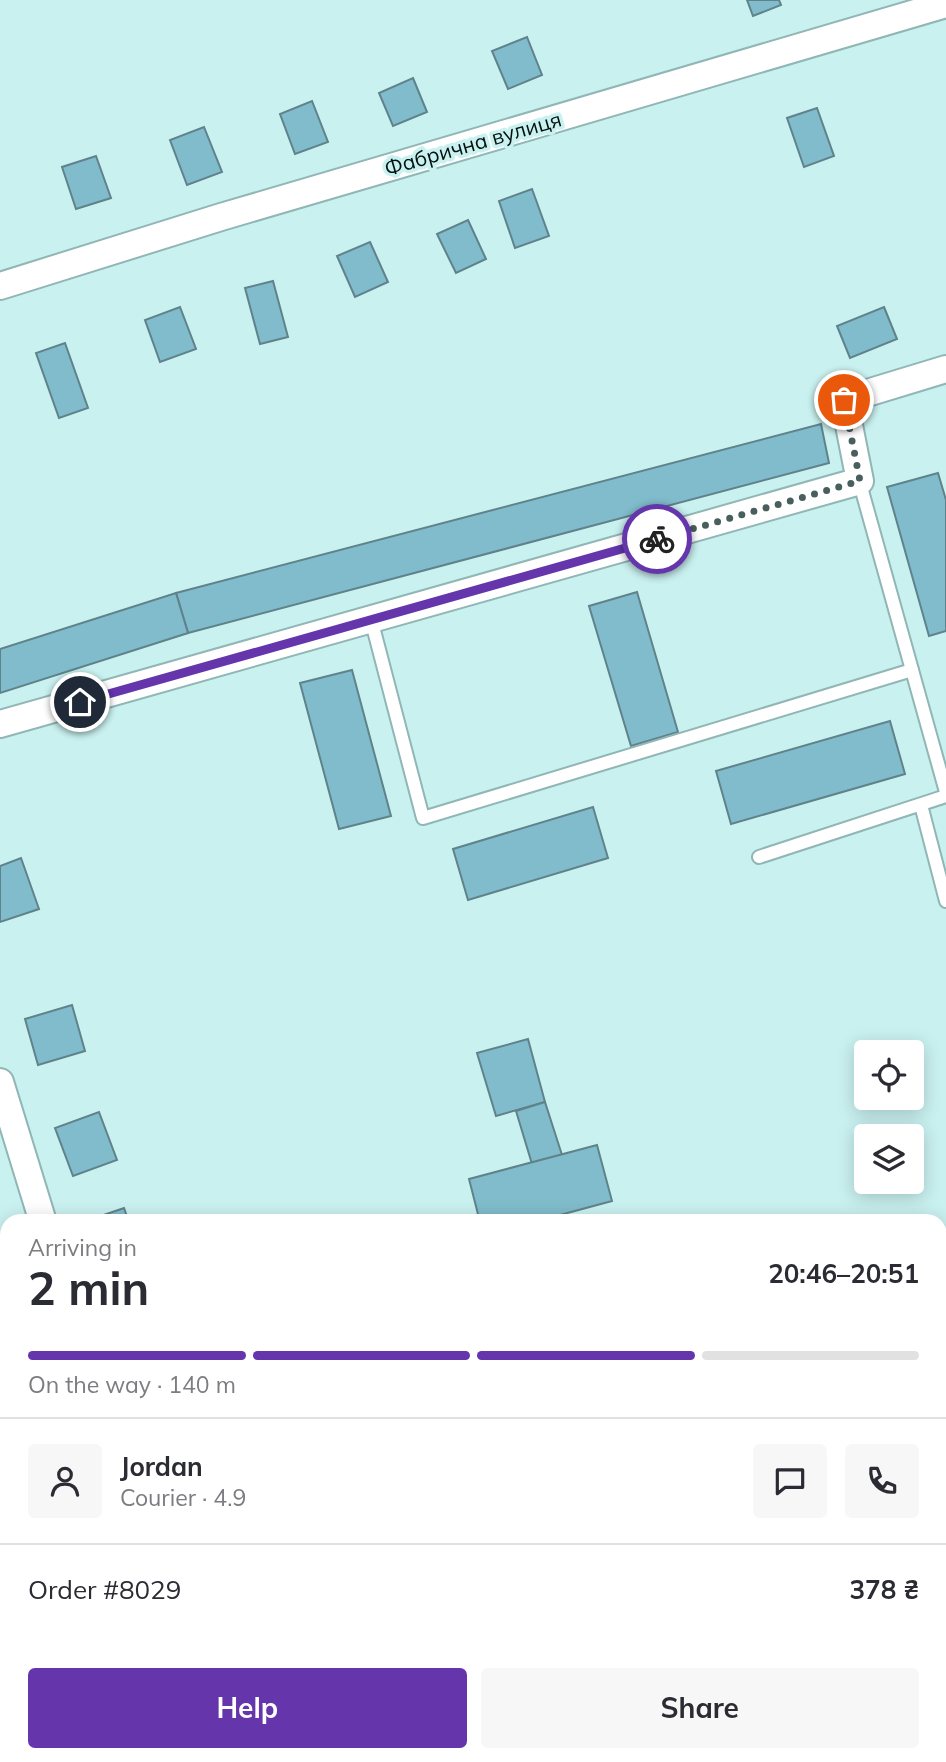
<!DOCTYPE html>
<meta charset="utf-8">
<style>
:root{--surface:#fff;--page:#f7f7f7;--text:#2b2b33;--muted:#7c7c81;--line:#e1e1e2;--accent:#6535ac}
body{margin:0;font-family:Mulish,sans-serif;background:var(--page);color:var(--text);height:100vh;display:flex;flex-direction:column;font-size:26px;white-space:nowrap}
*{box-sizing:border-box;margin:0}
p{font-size:23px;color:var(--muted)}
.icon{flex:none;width:38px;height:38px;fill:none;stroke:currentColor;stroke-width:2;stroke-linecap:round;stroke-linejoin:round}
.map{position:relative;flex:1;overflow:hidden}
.details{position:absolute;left:0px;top:1214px;width:947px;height:548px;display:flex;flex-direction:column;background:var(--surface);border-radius:21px 21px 0 0;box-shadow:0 4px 18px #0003}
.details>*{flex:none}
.controls{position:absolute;left:854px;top:1040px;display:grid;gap:14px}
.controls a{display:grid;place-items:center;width:70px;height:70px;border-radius:7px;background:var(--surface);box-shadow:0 4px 18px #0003;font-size:35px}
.pin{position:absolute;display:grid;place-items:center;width:60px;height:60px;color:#fff;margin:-30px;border:4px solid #fff;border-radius:50%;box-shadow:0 2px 7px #0007}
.courier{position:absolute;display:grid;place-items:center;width:70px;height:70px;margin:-35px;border:5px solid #6535ac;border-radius:50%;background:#fff;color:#222;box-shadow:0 2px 9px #0007}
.summary em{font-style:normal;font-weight:700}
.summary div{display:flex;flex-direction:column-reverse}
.summary{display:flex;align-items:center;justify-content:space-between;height:119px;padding:0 28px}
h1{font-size:46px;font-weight:700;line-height:52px}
.bar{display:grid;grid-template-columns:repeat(4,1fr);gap:10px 7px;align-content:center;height:84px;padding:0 28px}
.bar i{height:9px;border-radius:5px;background:var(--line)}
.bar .on{background:var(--accent)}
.bar p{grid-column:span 4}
.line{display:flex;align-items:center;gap:18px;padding:0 28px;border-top:2px solid var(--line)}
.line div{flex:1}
.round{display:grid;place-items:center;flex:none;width:74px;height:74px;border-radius:7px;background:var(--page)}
.primary-button{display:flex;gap:14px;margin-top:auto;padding:14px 28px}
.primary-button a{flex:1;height:80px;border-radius:7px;background:var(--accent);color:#fff;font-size:28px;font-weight:700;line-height:80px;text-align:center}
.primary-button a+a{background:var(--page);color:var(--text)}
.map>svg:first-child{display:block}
.building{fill:#80bccb;stroke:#60828b;stroke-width:2}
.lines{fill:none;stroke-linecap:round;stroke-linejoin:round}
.lane-casing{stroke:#90b6b5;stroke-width:16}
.street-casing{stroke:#90b6b5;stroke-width:30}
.lane{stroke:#fff;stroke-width:12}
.street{stroke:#fff;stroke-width:26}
.done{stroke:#485f5e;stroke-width:7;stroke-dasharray:0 12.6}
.route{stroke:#6535ac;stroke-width:9}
.labels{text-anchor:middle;stroke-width:7;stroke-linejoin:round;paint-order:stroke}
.street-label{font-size:21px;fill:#031010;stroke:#c9f1f0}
</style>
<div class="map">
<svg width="946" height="1762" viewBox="0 0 946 1762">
<rect width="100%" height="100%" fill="#c9f1f0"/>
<!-- building -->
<g class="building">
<path d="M747,0H779L781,5L753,16Z"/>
<path d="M527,37L542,75L508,89L492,51Z"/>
<path d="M413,78L427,112L393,126L379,93Z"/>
<path d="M312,101L328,142L295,154L280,114Z"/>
<path d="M817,108L834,156L804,167L787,118Z"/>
<path d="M204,127L222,172L187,185L170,140Z"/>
<path d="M96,156L111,198L76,209L62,167Z"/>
<path d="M532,189L549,236L515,248L499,201Z"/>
<path d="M468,220L486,259L456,273L437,234Z"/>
<path d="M370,242L388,282L355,297L337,256Z"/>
<path d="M273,281L288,337L260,344L245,288Z"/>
<path d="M180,307L196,349L160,362L145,320Z"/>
<path d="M884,307L897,339L850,358L837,326Z"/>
<path d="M65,343L88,408L59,418L36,353Z"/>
<path d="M821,424L829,463L188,633L176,593Z"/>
<path d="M938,473L946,500V631L929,636L887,487Z"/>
<path d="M637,592L678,732L631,746L589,606Z"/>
<path d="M176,593L188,633L0,693V649Z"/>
<path d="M352,670L391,816L339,829L300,683Z"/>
<path d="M890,721L905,774L731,824L716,771Z"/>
<path d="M593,807L608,858L468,900L453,849Z"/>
<path d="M21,858L39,909L0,922V866Z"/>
<path d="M72,1005L85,1051L38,1065L25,1019Z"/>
<path d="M528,1039L545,1102L496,1116L477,1053Z"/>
<path d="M545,1102L562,1155L532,1164L516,1111Z"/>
<path d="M99,1112L117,1160L73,1176L55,1128Z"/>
<path d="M597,1145L612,1201L534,1222H480L469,1179Z"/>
<path d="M124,1208L129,1222H83Z"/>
<path d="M0,1269L7,1292V1297L0,1299Z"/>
<path d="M7,1358V1400L0,1402V1360Z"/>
<path d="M946,1648V1701L940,1699V1667Z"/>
<path d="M291,1755L294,1762H254L251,1756Z"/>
<path d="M739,1755H806L766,1762H740Z"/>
</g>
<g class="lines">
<defs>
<g id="lane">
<path d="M859,480L946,792"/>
<path d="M371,619L423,818L912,670"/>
<path d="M921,805L946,901"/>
<path d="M759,857L946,796"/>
<path d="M940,1374L946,1370"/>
<path d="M940,1564L946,1549"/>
<path d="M858,1762L861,1755"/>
</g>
<g id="street">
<path d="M0,286L221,217L946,4"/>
<path d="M0,724L860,481L844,400L946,369"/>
<path d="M0,1082L43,1222"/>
<path d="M210,1755L213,1762"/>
</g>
</defs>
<!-- lane casing -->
<use href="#lane" class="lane-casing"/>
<!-- street casing -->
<use href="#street" class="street-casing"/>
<!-- lane -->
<use href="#lane" class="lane"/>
<!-- street -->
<use href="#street" class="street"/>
</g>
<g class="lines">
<!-- done -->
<path class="done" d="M657,539L860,481L844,400"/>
<!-- route -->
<path class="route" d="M80,702L657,539"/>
</g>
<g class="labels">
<!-- street labels -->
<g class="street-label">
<text transform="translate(473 144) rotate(-16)" y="7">Фабрична вулиця</text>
</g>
</g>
</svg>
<div class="controls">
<a><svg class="icon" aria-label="locate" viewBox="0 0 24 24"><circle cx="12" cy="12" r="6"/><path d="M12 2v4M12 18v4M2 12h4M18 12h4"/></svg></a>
<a><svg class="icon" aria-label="layers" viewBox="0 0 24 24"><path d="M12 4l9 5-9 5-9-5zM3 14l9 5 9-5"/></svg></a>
</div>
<div class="pin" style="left:844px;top:400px;background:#ea580c"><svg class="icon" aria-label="bag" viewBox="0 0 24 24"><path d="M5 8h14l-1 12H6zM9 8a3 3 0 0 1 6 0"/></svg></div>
<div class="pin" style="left:80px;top:702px;background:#1f2937"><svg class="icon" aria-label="home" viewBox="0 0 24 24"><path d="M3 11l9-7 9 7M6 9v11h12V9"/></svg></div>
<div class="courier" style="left:657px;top:539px"><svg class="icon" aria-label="bike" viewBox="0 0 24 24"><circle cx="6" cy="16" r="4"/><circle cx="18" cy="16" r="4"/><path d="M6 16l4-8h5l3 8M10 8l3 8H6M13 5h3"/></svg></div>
<section class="details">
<div class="summary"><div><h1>2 min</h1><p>Arriving in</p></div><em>20:46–20:51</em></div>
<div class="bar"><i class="on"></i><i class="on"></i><i class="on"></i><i></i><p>On the way · 140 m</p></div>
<div class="line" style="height:126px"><a class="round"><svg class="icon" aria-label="person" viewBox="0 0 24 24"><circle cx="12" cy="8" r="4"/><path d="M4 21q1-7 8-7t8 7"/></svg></a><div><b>Jordan</b><p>Courier · 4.9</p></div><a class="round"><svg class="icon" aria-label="chat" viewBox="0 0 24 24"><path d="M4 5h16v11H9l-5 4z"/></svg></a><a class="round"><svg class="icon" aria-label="phone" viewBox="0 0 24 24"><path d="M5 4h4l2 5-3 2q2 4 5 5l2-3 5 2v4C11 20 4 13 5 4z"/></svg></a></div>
<div class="line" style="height:91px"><div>Order #8029</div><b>378 ₴</b></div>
<div class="primary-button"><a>Help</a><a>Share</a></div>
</section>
</div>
